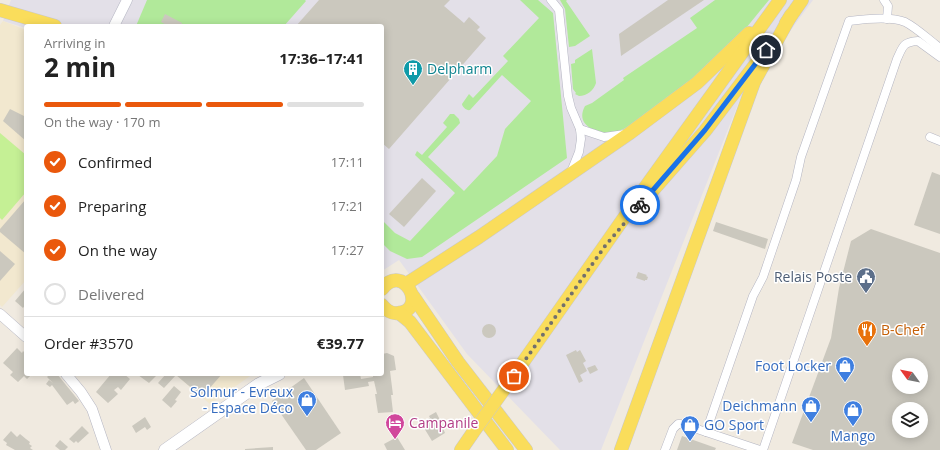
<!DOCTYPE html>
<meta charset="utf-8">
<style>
:root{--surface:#fff;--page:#f6f6f6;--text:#222;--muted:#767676;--line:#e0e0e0;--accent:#ea580c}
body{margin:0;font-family:"Open Sans",sans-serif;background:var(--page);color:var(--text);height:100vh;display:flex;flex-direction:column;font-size:15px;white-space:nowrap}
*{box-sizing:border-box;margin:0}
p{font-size:13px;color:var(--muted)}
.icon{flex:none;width:22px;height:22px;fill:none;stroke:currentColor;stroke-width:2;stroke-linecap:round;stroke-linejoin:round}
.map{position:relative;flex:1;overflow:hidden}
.sheet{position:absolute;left:24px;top:24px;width:360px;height:352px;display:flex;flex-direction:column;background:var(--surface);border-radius:4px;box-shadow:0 2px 10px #0003}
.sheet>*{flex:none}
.needle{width:26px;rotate:303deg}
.controls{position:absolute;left:892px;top:358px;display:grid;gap:8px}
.controls a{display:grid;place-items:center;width:36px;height:36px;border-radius:50%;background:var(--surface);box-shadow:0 2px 10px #0003;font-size:20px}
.pin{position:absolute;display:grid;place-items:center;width:34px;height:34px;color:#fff;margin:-17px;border:2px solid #fff;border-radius:50%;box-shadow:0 1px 4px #0007}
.courier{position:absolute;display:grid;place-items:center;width:40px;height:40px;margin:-20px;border:3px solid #1a73e8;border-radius:50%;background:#fff;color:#222;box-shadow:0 1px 5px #0007}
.overview em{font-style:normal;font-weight:700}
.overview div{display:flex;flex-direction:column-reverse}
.overview{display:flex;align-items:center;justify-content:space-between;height:68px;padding:0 20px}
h1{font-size:26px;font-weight:700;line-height:30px}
.bar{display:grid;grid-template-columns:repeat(4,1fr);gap:6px 4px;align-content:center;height:48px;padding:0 20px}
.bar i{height:5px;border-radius:3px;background:var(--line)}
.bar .active{background:var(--accent)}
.bar p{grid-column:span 4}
.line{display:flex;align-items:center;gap:10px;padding:0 20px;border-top:1px solid var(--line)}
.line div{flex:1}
ol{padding:0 20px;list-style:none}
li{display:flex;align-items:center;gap:12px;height:44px}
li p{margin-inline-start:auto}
li .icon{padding:4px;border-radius:50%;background:var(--accent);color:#fff;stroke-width:4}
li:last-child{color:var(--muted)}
li i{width:22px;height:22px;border:2px solid var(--line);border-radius:50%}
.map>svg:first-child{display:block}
.industrial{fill:#e3e0e8}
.education{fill:#f2e8cf}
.green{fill:#b1e99a}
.pitch{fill:#c5f095}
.building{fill:#cbc8be;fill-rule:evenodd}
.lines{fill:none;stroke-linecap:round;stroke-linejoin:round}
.minor-casing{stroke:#b4b5c2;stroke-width:9}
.tertiary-casing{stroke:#b4b5c2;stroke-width:11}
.secondary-casing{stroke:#b4b5c2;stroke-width:13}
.primary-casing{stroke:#c9c9c9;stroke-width:14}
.minor{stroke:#fff;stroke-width:8}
.tertiary{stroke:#fff;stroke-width:10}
.secondary{stroke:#fff;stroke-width:12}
.primary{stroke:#fadd5b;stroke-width:13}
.primary-bridge-casing{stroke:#c9c9c9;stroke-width:14;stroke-linecap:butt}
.primary-bridge{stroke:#fadd5b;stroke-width:13}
.done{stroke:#72706c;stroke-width:4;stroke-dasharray:0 7.2}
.route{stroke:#1a73e8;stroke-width:5}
.labels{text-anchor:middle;stroke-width:3;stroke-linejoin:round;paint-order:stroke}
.culture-label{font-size:14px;fill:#0d838f;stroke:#fff;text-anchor:start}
.service-label{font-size:14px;fill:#4e5e75;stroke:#fff;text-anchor:end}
.food-label{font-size:14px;fill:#c56008;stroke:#fff;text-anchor:start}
.shop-label{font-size:14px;fill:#366cbe;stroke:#fff;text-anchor:end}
.hotel-label{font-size:14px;fill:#b23c85;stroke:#fff;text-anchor:start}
</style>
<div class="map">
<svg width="940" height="450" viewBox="0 0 940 450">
<rect width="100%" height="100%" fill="#f0eae0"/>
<!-- industrial -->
<path class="industrial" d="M11,0H813L740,99L601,450H560L467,354L399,260L382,271V26H26V28L3,21Z"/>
<!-- education -->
<g class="education">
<path d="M3,21L26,30V280L2,307L0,305V25Z"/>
<path d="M175,374H253L210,404Z"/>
</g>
<!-- green -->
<g class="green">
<path d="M147,0H305L306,1L284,26H136Z"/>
<path d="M520,0H538L553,13L567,158L422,257L407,259L390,251L382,243V220L395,233L410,241L455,193L415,155L417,151L422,155L447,127L443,123L450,114H454L459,119L460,123L428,157L464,191L497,156L505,129L531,101L502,75L470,110C467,111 462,107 462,104L469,94L473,98L508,61L503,56L539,18Z"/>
<path d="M560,0H567L566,1L590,36L575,46L569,47L565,9Z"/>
<path d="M715,0H769L742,33L713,64L636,123C628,127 612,135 603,134C600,134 597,131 594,130C583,125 579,117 585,106L592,103L624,80L623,78L697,28L690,18Z"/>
<path d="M592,49L596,83C594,90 587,96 579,96L575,94L576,93L573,89L571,64L575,63V60Z"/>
</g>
<!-- pitch -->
<path class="pitch" d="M0,133L26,155V192L2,220L0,218Z"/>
<!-- building -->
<g class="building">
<path d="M319,0H450L444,6L464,23L469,17L480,27L477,30L486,38L389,149L382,143V137L384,135L382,133V26H296Z"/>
<path d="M668,0H704L621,56L619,34Z"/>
<path d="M165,14L182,23L181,26H168L161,22Z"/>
<path d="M10,109L26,117V141L3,121Z"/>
<path d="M932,172L940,175V234L914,225Z"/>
<path d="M422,178L436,191L404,227L389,214Z"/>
<path d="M26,199V254L0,232V229Z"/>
<path d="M716,222L768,239L765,249L713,231Z"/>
<path d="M871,229L940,253V450H813L792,443L831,338L839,288L851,241ZM899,365H921V387H899ZM899,409H921V431H899Z"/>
<path d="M0,251L15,264L0,281Z"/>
<path d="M638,272L647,275L646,276L648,277L647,280H645V281L636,278Z"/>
<path d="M26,288V304L23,308L15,301Z"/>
<circle cx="489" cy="331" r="7"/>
<path d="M17,348L22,353L23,351L26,354V374H32L27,379L24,376L18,382L10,375L13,372L3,363Z"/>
<path d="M576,350L577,352L580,350L586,361L583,363L587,371L580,375L583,381L579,383L566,355Z"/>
<path d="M387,353L394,356L396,370L390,371L393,395H391L393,412L378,413L375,394H377L374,381L368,382L369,386L345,390L343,375L360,374L361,379L373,377V374H382V354Z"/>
<path d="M595,365L598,370L590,374L587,368Z"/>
<path d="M50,374H57L79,401L75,404L73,401L67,405L52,385L50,387L46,384L49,380L53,383L47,377Z"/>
<path d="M111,374H124L130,379L121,390L118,387L114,390L118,394L108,403L96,392Z"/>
<path d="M139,374H158L149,383L138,375Z"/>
<path d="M166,374H222L208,390L206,389L201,396L176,375L164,388L158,383Z"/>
<path d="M304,378L341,433L316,450H306L272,401Z"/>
<path d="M174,386L181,392L175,400L177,401L171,408L162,400Z"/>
<path d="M436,412L443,426H442L445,433L432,441L421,423L430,418L429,416Z"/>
<path d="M145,417L151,427L147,430L145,427L136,433L132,426Z"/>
<path d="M82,426L89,433L78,443L76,441L74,443L69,439Z"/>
<path d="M11,431L17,437L20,434L26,439L30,442L29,444L32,446L30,448L33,450H15L6,445L7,443L3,440Z"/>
<path d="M682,436L716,448L715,450H677Z"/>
<path d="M397,437L405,450H387L384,444Z"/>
<path d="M60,440L68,447L65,450H60L55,446Z"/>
<path d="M273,447V450H245V449Z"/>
</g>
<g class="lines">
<defs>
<g id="minor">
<path d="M551,0L559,10L568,96L571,108L580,129L581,139L579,152L571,172"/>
<path d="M884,0L888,6L887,19"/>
<path d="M580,129L604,137L625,134"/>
<path d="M930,137L940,141"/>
<path d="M706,432L753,296L763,277L796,180L801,157L849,21C864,19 891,16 905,22C917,28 929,40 940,48"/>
<path d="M665,450L673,429L678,424H682L760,450"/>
<path d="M763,450L897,59C903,46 903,42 918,41L940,57"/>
</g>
<g id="tertiary">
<path d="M114,26L127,0"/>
<path d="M0,314L26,337"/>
<path d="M66,374L81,392L92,409L106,450"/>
</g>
<path id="secondary" d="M165,450L259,384L279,374"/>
<g id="primary">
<path d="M0,10L55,26"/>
<path d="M786,23L802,0"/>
<path d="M648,196L705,131L758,61"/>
<path d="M406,284L479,237L630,133L697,83L749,33"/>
<path d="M382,289C403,261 429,310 398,313C391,314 386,310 382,305"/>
<path d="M413,296L458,362L526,450"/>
<path d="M399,313L410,322L507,450"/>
<path d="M505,388L649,182L780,0"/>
<path d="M461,450L472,434"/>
<path d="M621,450L754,82L791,15"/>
</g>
</defs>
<!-- minor casing -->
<use href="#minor" class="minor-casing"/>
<!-- tertiary casing -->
<use href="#tertiary" class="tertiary-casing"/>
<!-- secondary casing -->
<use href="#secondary" class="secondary-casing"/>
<!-- primary casing -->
<use href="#primary" class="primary-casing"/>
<!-- minor -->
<use href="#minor" class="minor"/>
<!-- tertiary -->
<use href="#tertiary" class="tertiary"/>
<!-- secondary -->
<use href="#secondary" class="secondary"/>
<!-- primary -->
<use href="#primary" class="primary"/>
<defs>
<path id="primary-bridge" d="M472,434L505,388"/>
</defs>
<!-- primary-bridge casing -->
<use href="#primary-bridge" class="primary-bridge-casing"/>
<!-- primary-bridge -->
<use href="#primary-bridge" class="primary-bridge"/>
</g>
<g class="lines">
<!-- done -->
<path class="done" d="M514,376L605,246L640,205"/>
<!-- route -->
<path class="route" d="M640,205L705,130L766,50"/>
</g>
<!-- icons -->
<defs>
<symbol id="building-pin" viewBox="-11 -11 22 30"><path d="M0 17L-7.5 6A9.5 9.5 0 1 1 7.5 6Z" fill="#0f9aa8" stroke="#fff"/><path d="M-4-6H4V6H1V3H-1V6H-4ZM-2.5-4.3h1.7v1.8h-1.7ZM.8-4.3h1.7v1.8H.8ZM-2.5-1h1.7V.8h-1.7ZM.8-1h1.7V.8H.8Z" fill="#fff"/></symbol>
<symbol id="civic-pin" viewBox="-11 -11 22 30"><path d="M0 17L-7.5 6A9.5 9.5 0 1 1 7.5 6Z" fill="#5c6f8a" stroke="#fff"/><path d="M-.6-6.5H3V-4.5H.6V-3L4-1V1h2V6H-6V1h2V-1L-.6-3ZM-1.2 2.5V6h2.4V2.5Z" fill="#fff"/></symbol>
<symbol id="restaurant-pin" viewBox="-11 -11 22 30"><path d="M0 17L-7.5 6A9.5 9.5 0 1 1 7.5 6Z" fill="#e8710a" stroke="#fff"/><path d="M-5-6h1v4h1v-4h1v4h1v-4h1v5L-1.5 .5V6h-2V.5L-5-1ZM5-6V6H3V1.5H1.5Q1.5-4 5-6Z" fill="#fff"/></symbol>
<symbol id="shop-pin" viewBox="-11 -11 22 30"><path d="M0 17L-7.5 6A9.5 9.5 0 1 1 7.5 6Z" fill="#3f7fe0" stroke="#fff"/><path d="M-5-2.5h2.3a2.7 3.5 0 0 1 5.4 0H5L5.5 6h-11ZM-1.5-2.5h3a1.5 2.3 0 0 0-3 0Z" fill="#fff"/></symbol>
<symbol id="hotel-pin" viewBox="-11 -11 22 30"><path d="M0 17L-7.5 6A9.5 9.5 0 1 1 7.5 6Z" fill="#d1479c" stroke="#fff"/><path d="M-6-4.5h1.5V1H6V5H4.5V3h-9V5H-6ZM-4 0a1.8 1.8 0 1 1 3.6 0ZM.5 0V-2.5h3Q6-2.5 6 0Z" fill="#fff"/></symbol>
</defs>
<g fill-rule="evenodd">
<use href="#building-pin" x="402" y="58" width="22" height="30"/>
<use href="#civic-pin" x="855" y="266" width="22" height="30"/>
<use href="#restaurant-pin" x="856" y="319" width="22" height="30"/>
<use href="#shop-pin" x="834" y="355" width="22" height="30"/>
<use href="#shop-pin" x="296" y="389" width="22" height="30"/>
<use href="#shop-pin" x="800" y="395" width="22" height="30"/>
<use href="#shop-pin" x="842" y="399" width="22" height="30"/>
<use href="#hotel-pin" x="384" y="412" width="22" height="30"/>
<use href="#shop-pin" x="679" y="414" width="22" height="30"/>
</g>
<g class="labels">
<!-- culture labels -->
<g class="culture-label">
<text x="427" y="74">Delpharm</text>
</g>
<!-- service labels -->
<g class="service-label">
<text x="852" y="282">Relais Poste</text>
</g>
<!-- food labels -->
<g class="food-label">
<text x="881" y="335">B-Chef</text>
</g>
<!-- shop labels -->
<g class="shop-label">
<text x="831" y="371">Foot Locker</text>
<text x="293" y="397">Solmur - Evreux<tspan x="293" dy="16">- Espace Déco</tspan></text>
<text x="797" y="411">Deichmann</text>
<text x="704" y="430" text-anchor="start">GO Sport</text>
<text x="853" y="441" text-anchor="middle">Mango</text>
</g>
<!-- hotel labels -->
<g class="hotel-label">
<text x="409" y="428">Campanile</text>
</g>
</g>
</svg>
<div class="controls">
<a><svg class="needle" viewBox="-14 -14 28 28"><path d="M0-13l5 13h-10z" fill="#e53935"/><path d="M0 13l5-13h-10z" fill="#767676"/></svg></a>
<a><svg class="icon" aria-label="layers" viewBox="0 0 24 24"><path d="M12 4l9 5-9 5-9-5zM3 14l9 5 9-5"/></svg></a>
</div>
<div class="pin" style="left:514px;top:376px;background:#ea580c"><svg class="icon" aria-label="bag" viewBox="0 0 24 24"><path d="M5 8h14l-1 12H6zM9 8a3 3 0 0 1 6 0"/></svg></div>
<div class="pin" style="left:766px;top:50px;background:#1f2937"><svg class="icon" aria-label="home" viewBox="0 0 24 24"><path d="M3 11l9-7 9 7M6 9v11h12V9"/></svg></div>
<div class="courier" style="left:640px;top:205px"><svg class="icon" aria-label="bike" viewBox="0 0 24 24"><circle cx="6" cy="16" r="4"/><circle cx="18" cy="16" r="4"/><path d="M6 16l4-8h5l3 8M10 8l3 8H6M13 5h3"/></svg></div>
<section class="sheet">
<div class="overview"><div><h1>2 min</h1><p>Arriving in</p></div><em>17:36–17:41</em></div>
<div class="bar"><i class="active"></i><i class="active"></i><i class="active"></i><i></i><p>On the way · 170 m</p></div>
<ol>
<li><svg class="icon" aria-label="check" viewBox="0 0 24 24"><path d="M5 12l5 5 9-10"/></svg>Confirmed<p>17:11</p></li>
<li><svg class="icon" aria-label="check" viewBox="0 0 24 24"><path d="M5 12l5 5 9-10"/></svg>Preparing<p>17:21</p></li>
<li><svg class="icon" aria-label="check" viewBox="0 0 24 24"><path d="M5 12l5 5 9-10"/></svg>On the way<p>17:27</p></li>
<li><i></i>Delivered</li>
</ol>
<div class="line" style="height:52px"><div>Order #3570</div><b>€39.77</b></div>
</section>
</div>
